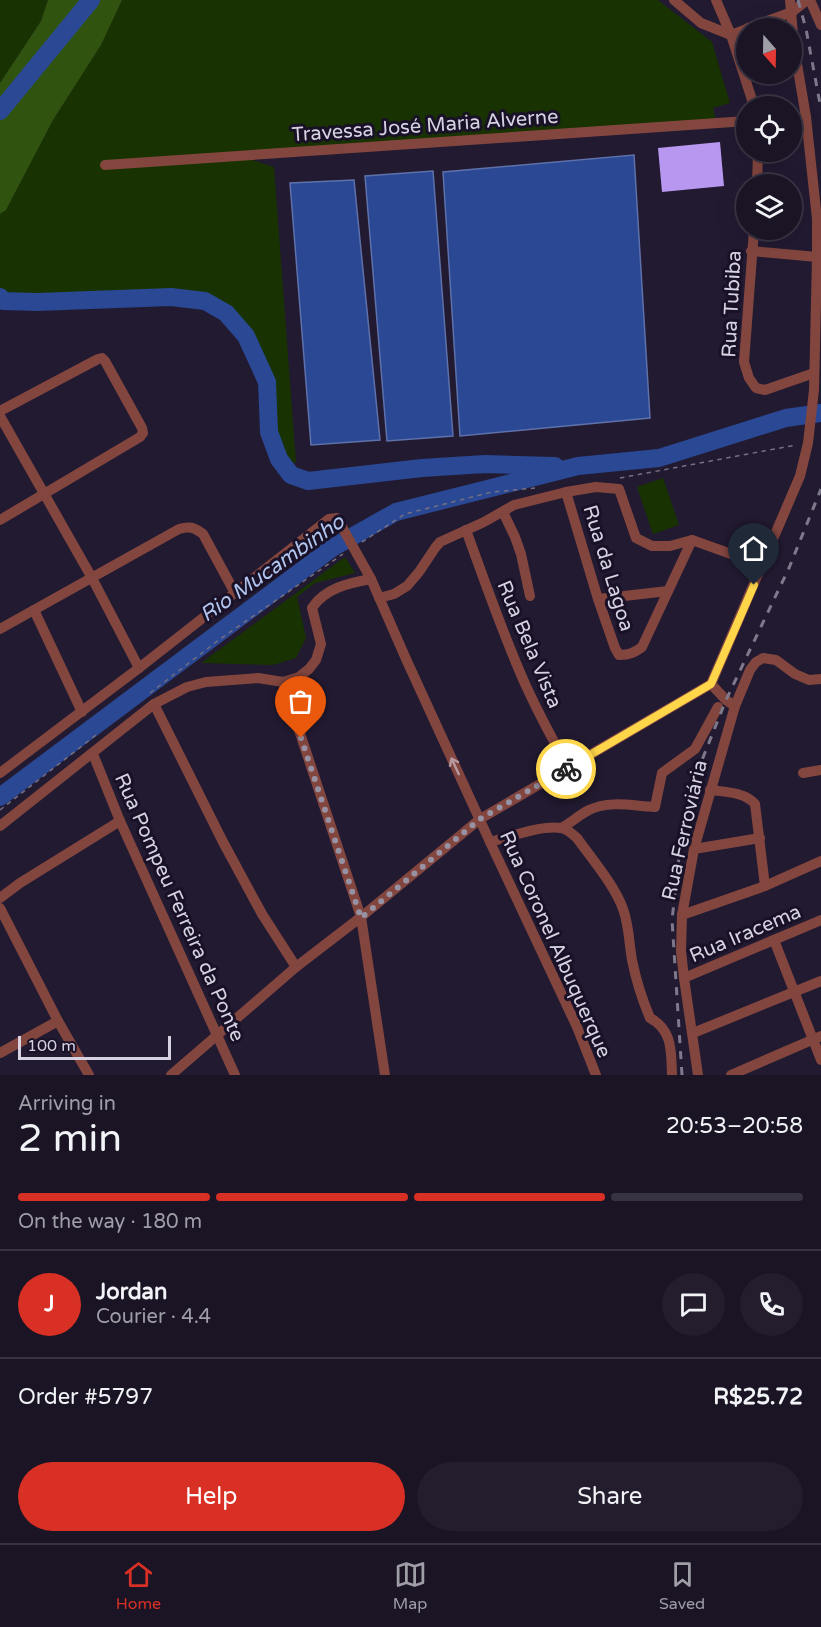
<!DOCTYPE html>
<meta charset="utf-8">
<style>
:root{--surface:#1a1425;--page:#231d2d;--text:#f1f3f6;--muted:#9f9ea7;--line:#383342;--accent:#d93025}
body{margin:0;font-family:"Varela Round",sans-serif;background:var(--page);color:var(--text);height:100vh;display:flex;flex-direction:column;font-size:22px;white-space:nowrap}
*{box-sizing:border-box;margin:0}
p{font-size:20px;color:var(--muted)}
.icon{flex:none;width:33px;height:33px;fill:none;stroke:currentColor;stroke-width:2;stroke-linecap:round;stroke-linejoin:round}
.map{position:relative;height:1075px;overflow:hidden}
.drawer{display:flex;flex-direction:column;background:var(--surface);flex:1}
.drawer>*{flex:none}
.needle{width:39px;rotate:160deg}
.buttons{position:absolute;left:736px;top:18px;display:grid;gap:12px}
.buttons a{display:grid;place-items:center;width:66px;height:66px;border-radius:50%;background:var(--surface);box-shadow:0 6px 24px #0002,0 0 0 2px var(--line);font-size:30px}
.scale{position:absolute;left:18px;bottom:15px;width:153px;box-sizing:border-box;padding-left:6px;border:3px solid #d6d2e1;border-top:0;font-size:16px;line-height:21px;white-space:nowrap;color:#d6d2e1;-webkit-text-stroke:4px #191127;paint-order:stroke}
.pin{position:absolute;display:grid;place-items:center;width:51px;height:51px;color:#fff;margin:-62px -26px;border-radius:50% 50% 50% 0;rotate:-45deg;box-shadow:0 0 6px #0007}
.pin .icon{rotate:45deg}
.courier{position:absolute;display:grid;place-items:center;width:60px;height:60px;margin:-30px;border:4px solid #ffd54a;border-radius:50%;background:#fff;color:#222;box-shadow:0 2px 8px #0007}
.overview em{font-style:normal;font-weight:600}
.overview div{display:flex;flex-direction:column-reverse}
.overview{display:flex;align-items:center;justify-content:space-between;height:102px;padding:0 18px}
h1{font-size:39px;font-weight:600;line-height:45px}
.bar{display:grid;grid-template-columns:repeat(4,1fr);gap:9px 6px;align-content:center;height:72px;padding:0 18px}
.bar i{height:8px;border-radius:4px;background:var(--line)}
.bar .active{background:var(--accent)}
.bar p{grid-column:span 4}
.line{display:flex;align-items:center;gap:15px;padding:0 18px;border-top:2px solid var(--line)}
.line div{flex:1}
.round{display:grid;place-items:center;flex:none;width:63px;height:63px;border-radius:32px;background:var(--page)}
.primary-button{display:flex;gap:12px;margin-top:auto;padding:12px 18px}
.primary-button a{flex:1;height:69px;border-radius:36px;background:var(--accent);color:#fff;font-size:24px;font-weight:600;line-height:69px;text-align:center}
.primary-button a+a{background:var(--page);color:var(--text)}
.menu{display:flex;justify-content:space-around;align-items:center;height:84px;border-top:2px solid var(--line);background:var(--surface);font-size:16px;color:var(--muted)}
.menu a{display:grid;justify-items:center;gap:3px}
.menu .active{color:var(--accent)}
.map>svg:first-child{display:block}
.green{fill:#183301}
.forest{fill:#305410}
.water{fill:#2a4893;stroke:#5e71aa;stroke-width:1.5}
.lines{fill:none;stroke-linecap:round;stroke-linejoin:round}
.river{stroke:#2a4893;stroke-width:18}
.building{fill:#b797f0}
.path{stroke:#767084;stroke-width:1.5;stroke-dasharray:4.5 4.5;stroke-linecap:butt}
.minor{stroke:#83463f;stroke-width:10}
.rail{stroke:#7f798c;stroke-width:3;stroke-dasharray:8 8;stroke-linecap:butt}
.oneway{stroke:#b59aa0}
.done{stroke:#9792a3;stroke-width:6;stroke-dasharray:0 10.8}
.route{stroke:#ffd54a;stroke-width:8}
.labels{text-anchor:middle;stroke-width:6;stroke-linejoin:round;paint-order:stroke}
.street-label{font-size:20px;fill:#d6d2e1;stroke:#191127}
.water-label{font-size:21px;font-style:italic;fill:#b1c5ef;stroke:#191127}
</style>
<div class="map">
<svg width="821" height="1075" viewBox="0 0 821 1075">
<rect width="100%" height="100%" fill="#221a31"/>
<!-- green -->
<g class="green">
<path d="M0,0H48L41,21L0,83Z"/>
<path d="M122,0H658L712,42L730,103L713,108L716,121L243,157L274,167L296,463L279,459L269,432L267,382L246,336L226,313L205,301L171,297L37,302L3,301L0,297V214L6,210L53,120L101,45Z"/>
<path d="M663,478L679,525L653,534L637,487Z"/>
<path d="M345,557L355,573L315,583L297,597L306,638L296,658L273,665L201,663Z"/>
</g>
<!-- forest -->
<path class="forest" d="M48,0H122L101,45L53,120L6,210L0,214V83L41,21Z"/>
<!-- water -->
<g class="water">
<path d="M634,155L650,418L460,436L443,172Z"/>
<path d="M433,171L453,436L387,441L365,176Z"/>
<path d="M354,180L380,440L311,445L290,183Z"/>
</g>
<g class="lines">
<!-- river -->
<g class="river">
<path d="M0,111L91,0"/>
<path d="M0,297L3,301L37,302L171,297L205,301L226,313L246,336L267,382L269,432L279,459L291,475L308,481L422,468L485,464L555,466"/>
<path d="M0,797L332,548L396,512L578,466L659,458L786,418L821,413"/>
</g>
</g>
<!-- building -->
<path class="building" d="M720,142L724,186L662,192L658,148Z"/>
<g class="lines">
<!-- path -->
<g class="path">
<path d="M620,478L796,445"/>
<path d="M362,542L405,514L492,492L535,488"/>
<path d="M150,693L220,639L343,554"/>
<path d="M0,810L96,735"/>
</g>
<!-- minor -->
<g class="minor">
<path d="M674,0L701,23L731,35L747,29"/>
<path d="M716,0L731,35L754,106"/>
<path d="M810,0L821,25"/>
<path d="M748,28L792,12L807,0"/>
<path d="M792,118L806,117"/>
<path d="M105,165L747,121"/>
<path d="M757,184L758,152"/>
<path d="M754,230L744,362L749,378L756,388L765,390L814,373"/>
<path d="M751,251L817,257"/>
<path d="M0,411L98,359L102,358L105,361L142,428L143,433L140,437L0,520"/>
<path d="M0,416L92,578L139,668"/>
<path d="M566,492L598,599L615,648L619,655C629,655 634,653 642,647L692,540"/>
<path d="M503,512L515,537L521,554L530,596"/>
<path d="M466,530C485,582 503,635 526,686C539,714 553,741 569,768"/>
<path d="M379,598L394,594L407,586L419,572L435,548L440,542L484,522L514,505L566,492L596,487L619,489L636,538L652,546H670L692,540L762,565"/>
<path d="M598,599L668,591"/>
<path d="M34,610L82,712"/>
<path d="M0,629L179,529C189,526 194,527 203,534L235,593"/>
<path d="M283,682L361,917L385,1075"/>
<path d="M711,684L791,497L800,476L808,443L814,390L817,257V219L806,117L794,46L790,0"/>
<path d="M711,684L726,700L735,706"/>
<path d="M154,704L223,842L262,914L296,967"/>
<path d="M93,754L120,821L235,1075"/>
<path d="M0,773L139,668L329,519L337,518L371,579L406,659L490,842L577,1027L596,1075"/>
<path d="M803,773L821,770"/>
<path d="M710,790C725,792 745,792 755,804L765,886"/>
<path d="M0,826L154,704L187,687L206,682L258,678L283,682L299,677L309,669L316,660L321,644L312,608C325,588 349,583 371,579"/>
<path d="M561,828C571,823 579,815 589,810C610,800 633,806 655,807L662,773L695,749L718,707"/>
<path d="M490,842C509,837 541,825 561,828C568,829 572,834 577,838C592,859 615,886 623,909C629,925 629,943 632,960C636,980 642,999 650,1018C673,1030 671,1052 672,1075"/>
<path d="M694,849L760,838"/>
<path d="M0,898L20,883L120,821"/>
<path d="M0,908L58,1021L89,1075"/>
<path d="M682,915L765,886L821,861"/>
<path d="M774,940L821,1060"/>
<path d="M684,978L821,920"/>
<path d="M693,1033L821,981"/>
<path d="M0,1053L58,1021"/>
<path d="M171,1075L296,967L361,917L480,819L711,684"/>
<path d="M698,1075L684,978L681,951L682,915L694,849L735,706L750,670L756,662L763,658L776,660L795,674L809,680L821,679"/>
<path d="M731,1075L821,1036"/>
</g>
<!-- rail -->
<g class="rail">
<path d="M798,0L806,29L821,109"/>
<path d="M682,1075L672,920L680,848L698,770L726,700L789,568L821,489"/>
</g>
</g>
<!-- one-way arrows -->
<defs><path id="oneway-shaft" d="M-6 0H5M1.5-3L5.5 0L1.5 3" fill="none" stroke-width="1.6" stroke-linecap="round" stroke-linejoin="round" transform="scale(1.5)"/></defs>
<use class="oneway" href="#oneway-shaft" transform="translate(455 766) rotate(-115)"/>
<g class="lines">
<!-- done -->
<path class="done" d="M301,738L361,918L480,819L566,769"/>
<!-- route -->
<path class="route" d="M566,769L711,684L754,585"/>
</g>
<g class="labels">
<!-- street labels -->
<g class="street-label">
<text transform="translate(425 125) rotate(-4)" y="7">Travessa José Maria Alverne</text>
<text transform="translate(731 304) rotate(-87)" y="7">Rua Tubiba</text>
<text transform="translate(609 568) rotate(73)" y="7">Rua da Lagoa</text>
<text transform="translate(530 644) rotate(67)" y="7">Rua Bela Vista</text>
<text transform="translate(684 830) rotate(-77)" y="7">Rua Ferroviária</text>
<text transform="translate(180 907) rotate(66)" y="7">Rua Pompeu Ferreira da Ponte</text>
<text transform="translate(745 933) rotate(-23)" y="7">Rua Iracema</text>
<text transform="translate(556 944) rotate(66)" y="7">Rua Coronel Albuquerque</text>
</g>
<!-- water labels -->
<g class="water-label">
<text transform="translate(272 568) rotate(-35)" y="7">Rio Mucambinho</text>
</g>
</g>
</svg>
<div class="buttons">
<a><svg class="needle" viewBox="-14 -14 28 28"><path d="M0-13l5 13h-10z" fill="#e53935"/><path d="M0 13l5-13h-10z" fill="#9f9ea7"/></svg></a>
<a><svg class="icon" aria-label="locate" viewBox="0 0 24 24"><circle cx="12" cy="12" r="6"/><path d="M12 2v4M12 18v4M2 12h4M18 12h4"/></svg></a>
<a><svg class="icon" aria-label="layers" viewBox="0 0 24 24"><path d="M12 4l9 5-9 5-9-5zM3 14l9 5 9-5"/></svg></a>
</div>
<div class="scale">100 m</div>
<div class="pin" style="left:301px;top:738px;background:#ea580c"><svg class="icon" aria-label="bag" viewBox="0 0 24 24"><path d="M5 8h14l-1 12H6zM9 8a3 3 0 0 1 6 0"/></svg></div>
<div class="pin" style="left:754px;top:585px;background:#1f2937"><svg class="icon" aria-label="home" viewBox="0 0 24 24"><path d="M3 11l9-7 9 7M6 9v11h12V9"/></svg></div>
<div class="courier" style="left:566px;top:769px"><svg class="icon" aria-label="bike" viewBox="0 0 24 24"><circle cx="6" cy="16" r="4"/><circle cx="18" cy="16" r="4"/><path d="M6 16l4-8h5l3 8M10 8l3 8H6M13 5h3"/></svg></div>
</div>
<section class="drawer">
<div class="overview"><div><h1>2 min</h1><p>Arriving in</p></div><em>20:53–20:58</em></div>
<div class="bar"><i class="active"></i><i class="active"></i><i class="active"></i><i></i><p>On the way · 180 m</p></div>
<div class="line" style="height:108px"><b class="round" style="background:var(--accent);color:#fff">J</b><div><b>Jordan</b><p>Courier · 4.4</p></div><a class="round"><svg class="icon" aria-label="chat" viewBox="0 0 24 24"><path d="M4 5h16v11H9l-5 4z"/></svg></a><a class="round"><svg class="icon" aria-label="phone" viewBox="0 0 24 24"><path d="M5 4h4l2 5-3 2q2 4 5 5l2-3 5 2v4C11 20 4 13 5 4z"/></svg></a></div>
<div class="line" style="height:78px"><div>Order #5797</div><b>R$25.72</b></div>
<div class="primary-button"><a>Help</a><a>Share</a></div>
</section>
<nav class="menu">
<a class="active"><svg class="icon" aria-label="home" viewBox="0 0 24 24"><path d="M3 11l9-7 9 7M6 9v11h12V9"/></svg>Home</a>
<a><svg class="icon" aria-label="map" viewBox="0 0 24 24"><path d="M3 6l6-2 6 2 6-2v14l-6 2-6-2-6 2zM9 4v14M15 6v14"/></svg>Map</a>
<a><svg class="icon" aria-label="saved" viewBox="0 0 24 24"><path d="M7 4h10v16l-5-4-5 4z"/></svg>Saved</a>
</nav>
